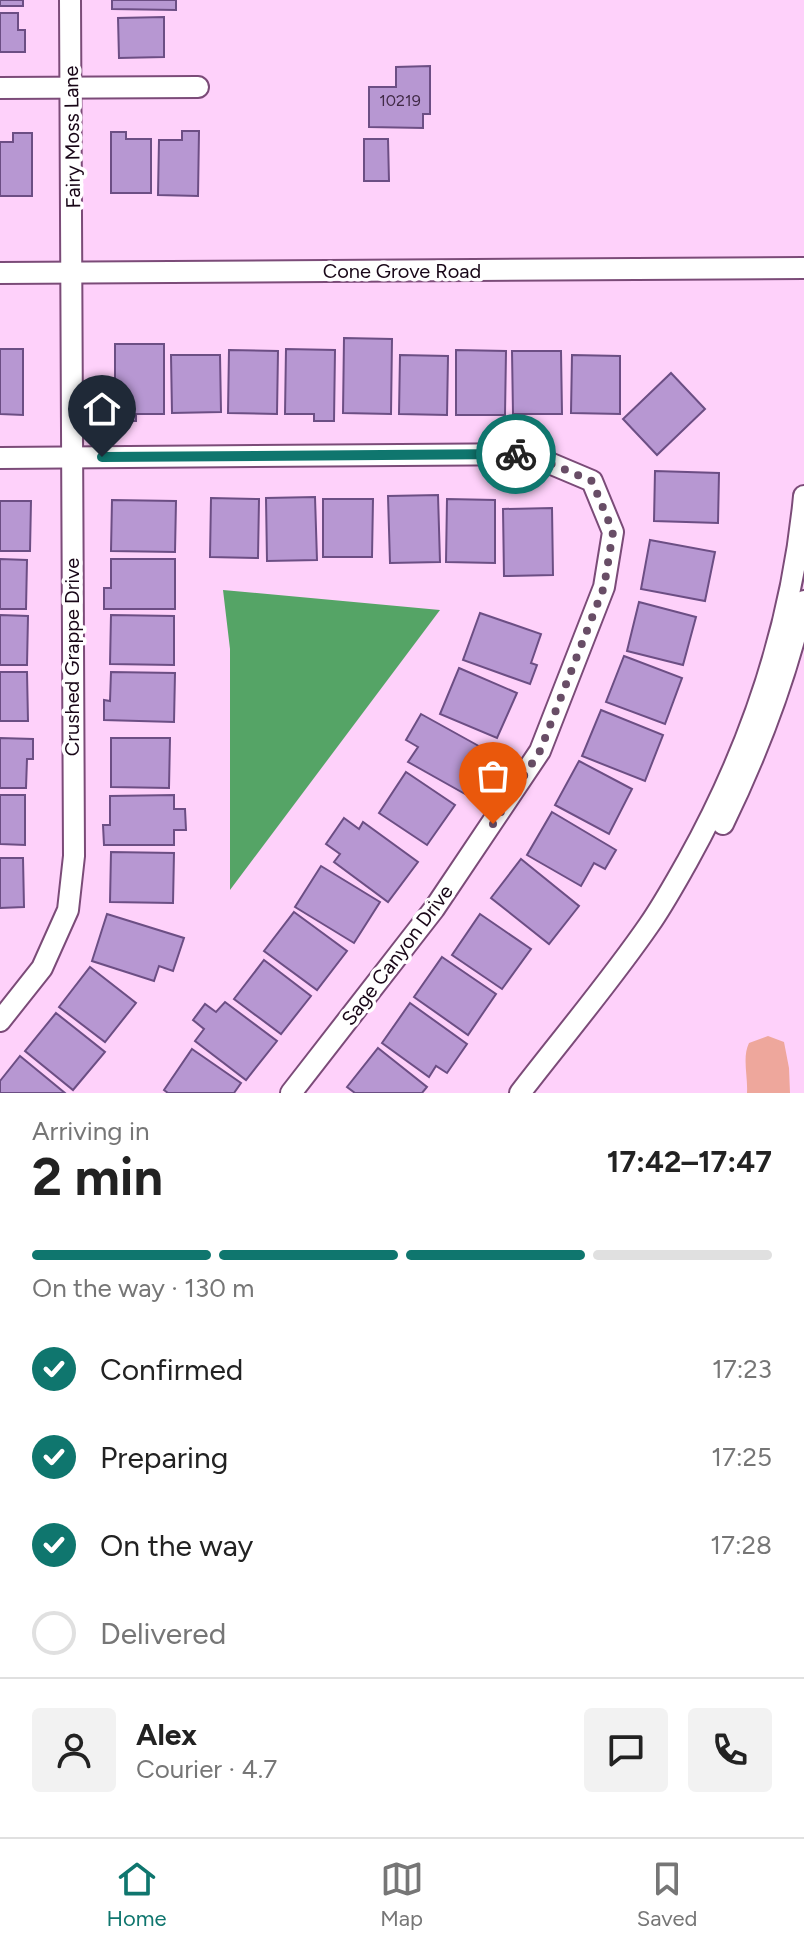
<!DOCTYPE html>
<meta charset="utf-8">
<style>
:root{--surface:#fff;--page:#f2f2f2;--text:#222;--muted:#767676;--line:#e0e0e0;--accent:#0f766e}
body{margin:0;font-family:Figtree,sans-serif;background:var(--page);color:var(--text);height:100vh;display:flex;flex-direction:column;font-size:30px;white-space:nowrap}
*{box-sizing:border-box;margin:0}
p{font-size:26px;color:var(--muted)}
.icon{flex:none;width:44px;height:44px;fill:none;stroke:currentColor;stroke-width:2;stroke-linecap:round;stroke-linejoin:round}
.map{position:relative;height:1093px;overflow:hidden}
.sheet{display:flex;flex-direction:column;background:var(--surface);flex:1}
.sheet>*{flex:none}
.pin{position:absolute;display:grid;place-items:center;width:68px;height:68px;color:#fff;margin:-82px -34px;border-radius:50% 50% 50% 0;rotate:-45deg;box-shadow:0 0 8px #0007}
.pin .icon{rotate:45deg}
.courier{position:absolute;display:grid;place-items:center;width:80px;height:80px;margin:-40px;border:6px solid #0f766e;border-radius:50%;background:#fff;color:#222;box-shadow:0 2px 10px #0007}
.head em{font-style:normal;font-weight:700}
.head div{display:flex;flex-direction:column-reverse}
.head{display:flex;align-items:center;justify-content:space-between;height:136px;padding:0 32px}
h1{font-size:52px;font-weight:700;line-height:60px}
.bar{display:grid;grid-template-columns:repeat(4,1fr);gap:12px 8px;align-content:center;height:96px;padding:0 32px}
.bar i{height:10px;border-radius:6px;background:var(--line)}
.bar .current{background:var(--accent)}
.bar p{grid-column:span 4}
.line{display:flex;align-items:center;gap:20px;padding:0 32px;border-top:2px solid var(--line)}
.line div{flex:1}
.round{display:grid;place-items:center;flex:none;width:84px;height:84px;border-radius:8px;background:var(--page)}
ol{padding:0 32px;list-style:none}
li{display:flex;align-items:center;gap:24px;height:88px}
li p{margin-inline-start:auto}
li .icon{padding:8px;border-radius:50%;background:var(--accent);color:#fff;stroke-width:4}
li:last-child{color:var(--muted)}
li i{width:44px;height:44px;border:4px solid var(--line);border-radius:50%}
.menu{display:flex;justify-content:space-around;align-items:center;height:112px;border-top:2px solid var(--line);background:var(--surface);font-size:22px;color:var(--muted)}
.menu a{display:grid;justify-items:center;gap:4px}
.menu .current{color:var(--accent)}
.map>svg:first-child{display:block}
.green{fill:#eea79c}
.water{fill:#55a466}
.building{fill:#b797d2;stroke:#6c4e84;stroke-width:2}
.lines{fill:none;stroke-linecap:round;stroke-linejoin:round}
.minor-casing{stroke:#7b4b78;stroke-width:24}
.minor{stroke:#fff;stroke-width:20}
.done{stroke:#684d66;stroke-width:8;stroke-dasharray:0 14.4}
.route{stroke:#0f766e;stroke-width:10}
.labels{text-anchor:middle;stroke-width:7;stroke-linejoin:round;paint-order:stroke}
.number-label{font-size:16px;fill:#402a46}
.street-label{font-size:20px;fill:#180617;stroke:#fff}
</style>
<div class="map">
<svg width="804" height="1093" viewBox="0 0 804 1093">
<rect width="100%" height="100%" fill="#fed1fa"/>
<!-- green -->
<path class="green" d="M768,1036L784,1042L789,1068L790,1093H747C748,1076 742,1057 749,1043Z"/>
<!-- water -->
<path class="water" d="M223,590L440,610L230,890V649Z"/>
<!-- building -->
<g class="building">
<rect x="0" y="0" width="23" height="6"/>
<path d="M112,0H176V10L112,9Z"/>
<path d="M0,13H18V30H25V52H0Z"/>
<path d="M164,17V57L119,58L118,18Z"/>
<path d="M430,66V114H423V128L369,127V87H396V67Z"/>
<path d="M182,131H199L198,196L158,195L159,140H182Z"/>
<path d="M111,132H126V139H151V193H111Z"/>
<path d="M13,133H32V196H0V142H13Z"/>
<path d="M364,139H388L389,181H364Z"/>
<path d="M344,338L392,339L391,414L343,413Z"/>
<path d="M115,344H164V414H136V421H115Z"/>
<path d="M0,349H23V415L0,414Z"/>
<path d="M286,349L335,350L334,421H314V414H285Z"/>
<path d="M229,350L278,351L277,414L228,413Z"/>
<path d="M456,350L506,351L505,415H456Z"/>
<path d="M512,351H561L562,414H513Z"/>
<path d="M171,355H220L221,412L172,413Z"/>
<path d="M400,355L448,356L447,415L399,414Z"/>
<path d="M572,355L620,356V414L571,413Z"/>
<path d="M671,373L705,409L657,455L623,419Z"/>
<path d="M655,471L719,473L718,523L654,521Z"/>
<path d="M438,495L440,562L390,563L388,496Z"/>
<path d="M315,497L317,560L267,561L266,498Z"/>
<path d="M211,498L259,499L258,558L210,557Z"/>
<path d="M323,499H373L372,557H323Z"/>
<path d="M447,499L495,500V563L446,562Z"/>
<path d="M112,500L176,501L175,552L111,551Z"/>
<path d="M0,501H31L30,551H0Z"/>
<path d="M552,508L553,575L504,576L503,509Z"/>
<path d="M650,540L715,552L705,601L641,589Z"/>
<path d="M0,559L27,560L26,609H0Z"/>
<path d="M111,559H175V609H104V588H111Z"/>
<path d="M639,602L696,617L683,665L627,651Z"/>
<path d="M480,613L541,634L531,663L537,665L530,684L463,660Z"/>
<path d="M0,615L28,616L27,665H0Z"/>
<path d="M111,615L174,616V665L110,664Z"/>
<path d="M624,656L682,678L665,724L606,702Z"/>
<path d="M459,668L517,693L497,738L440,714Z"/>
<path d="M0,672H27L28,721H0Z"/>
<path d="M111,672L175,673L174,722L104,720V700L110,701Z"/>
<path d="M601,710L663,735L645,781L582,756Z"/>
<path d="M421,714L495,755L484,773L478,770L465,794L408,762L418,747L406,740Z"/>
<path d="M0,738L33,739V759H27L26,788H0Z"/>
<path d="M111,738H170L169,788L111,787Z"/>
<path d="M579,761L632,789L609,834L555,805Z"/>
<path d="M406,772L455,805L427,845L379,813Z"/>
<path d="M0,795H25V845L0,844Z"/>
<path d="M174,795V809H185L186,830H174V845H104L103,825H110V796Z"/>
<path d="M552,812L616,850L605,869L594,863L581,886L527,855Z"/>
<path d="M344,818L359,829L363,822L418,862L388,902L334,862L340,854L326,844Z"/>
<path d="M111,852L174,853L173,903L110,902Z"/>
<path d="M0,858H23L24,907L0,908Z"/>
<path d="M521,859L579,906L549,944L491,898Z"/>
<path d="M321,866L380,902L354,943L295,907Z"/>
<path d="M294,912L347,951L317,990L264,951Z"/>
<path d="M107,914L184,938L173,971L159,966L154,981L92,961Z"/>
<path d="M480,914L531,949L502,989L452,955Z"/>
<path d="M442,957L496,994L468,1035L414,997Z"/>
<path d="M264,960L311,996L281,1034L234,999Z"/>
<path d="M90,967L136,1003L105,1042L59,1007Z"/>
<path d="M225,1002L277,1041L246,1080L195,1041L204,1029L193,1020L205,1004L216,1012Z"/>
<path d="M410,1003L467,1044L447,1073L436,1066L429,1077L382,1043Z"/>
<path d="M56,1013L105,1052L73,1090L25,1051Z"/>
<path d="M378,1048L427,1087L422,1093H355L347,1087Z"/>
<path d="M192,1049L241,1083L234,1093H168L164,1090Z"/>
<path d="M20,1056L65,1093H0V1081Z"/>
</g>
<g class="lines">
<defs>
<g id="minor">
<path d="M0,88L198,87"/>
<path d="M0,273L804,268"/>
<path d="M0,458L528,454L592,481L613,532L604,587L540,751L434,909L291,1093"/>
<path d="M723,824C758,752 786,679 804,601"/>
<path d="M0,1021L42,968L68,910L74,856L70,0"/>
<path d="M520,1093C563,1037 609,983 649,925C663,905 675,883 687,862C750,749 792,625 804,496"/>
</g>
</defs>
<!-- minor casing -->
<use href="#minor" class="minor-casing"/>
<!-- minor -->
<use href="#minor" class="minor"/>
</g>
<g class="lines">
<!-- done -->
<path class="done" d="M493,824L540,751L604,587L613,532L592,481L528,454H516"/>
<!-- route -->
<path class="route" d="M102,457L516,454"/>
</g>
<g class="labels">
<!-- number labels -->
<g class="number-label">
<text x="400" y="106">10219</text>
</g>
<!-- street labels -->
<g class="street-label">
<text transform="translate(72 137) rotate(-91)" y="7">Fairy Moss Lane</text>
<text x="402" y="278">Cone Grove Road</text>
<text transform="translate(72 657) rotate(-90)" y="7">Crushed Grappe Drive</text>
<text transform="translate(397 955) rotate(-53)" y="7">Sage Canyon Drive</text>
</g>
</g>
</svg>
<div class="pin" style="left:493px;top:824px;background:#ea580c"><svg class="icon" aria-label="bag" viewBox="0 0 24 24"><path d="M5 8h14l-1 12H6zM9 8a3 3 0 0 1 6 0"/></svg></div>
<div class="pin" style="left:102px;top:457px;background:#1f2937"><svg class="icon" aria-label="home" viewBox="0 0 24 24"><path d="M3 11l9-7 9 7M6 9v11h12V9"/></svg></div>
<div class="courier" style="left:516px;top:454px"><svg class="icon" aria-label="bike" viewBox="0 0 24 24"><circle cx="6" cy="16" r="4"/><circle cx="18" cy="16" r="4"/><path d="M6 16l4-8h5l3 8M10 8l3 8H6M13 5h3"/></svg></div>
</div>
<section class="sheet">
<div class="head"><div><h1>2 min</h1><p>Arriving in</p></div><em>17:42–17:47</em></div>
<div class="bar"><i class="current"></i><i class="current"></i><i class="current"></i><i></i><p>On the way · 130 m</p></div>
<ol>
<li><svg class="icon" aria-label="check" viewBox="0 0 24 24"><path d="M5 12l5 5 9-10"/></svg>Confirmed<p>17:23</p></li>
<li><svg class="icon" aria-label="check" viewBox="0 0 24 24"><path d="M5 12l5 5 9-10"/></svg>Preparing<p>17:25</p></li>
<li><svg class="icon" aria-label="check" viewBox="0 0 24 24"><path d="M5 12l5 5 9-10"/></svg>On the way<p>17:28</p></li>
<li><i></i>Delivered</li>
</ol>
<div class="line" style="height:144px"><a class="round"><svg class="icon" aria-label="person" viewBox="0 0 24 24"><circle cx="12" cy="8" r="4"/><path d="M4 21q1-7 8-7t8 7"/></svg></a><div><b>Alex</b><p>Courier · 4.7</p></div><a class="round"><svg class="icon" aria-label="chat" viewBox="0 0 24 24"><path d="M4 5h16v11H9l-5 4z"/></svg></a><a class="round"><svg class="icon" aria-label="phone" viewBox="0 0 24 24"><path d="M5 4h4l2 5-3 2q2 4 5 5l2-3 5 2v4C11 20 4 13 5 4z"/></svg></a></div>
</section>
<nav class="menu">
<a class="current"><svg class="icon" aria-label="home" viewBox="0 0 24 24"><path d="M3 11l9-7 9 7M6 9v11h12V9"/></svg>Home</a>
<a><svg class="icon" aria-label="map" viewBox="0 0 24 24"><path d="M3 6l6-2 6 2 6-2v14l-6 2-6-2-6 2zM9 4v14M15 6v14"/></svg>Map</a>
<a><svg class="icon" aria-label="saved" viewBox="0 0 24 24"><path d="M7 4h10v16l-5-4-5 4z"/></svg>Saved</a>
</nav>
